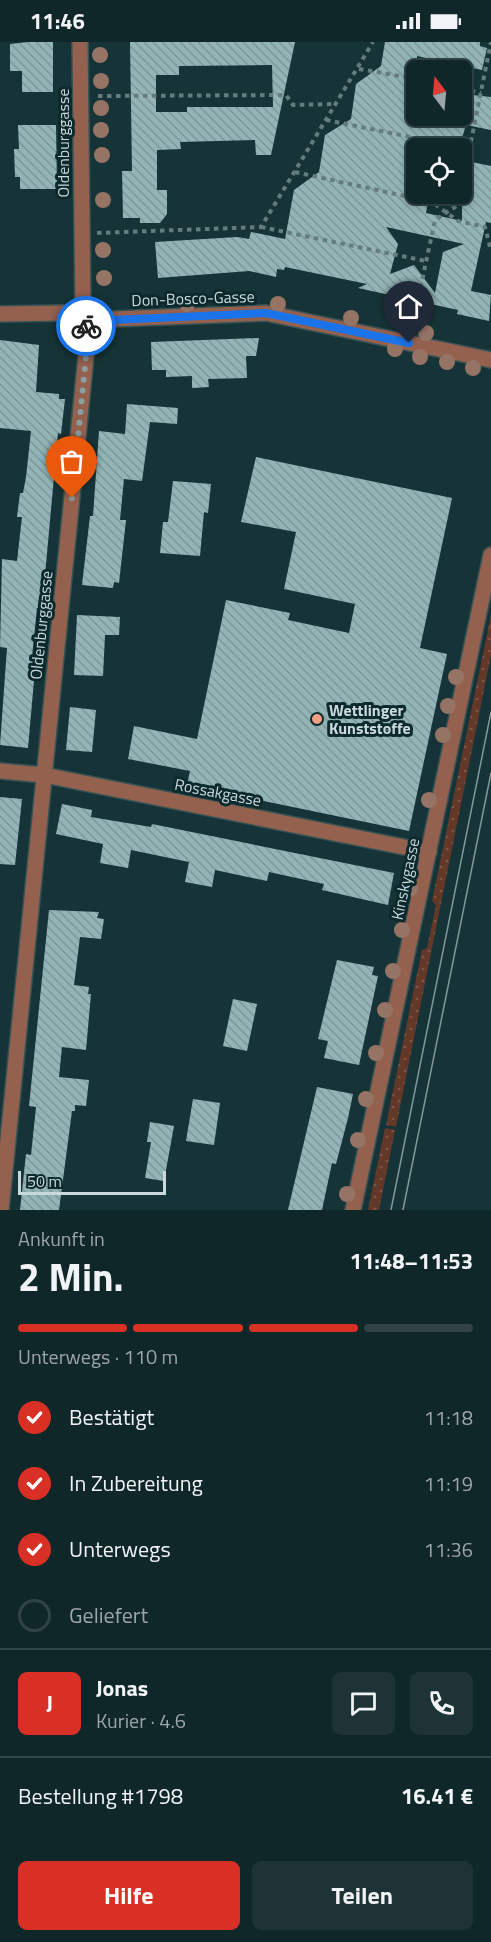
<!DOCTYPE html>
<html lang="de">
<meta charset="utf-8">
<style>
:root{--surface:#102729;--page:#1e3335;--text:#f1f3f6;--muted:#9ca5a8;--line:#304446;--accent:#d93025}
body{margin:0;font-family:"Titillium Web",sans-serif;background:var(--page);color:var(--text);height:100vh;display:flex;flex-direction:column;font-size:22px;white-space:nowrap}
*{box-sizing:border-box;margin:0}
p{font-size:20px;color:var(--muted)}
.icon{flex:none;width:33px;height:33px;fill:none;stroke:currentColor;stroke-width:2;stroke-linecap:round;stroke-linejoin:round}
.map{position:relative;height:1168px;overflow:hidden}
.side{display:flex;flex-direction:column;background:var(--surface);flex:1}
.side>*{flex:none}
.needle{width:39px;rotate:344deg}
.controls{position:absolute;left:406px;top:18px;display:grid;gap:12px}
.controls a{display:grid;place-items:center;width:66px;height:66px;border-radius:9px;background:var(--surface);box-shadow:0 3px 9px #0003,0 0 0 2px var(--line);font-size:30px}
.scale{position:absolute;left:18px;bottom:15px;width:148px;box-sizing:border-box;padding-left:6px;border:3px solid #c9d9db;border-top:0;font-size:16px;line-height:21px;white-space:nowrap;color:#c9d9db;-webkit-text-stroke:4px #0c2a2d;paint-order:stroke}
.pin{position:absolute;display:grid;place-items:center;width:51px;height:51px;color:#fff;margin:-62px -26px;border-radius:50% 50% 50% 0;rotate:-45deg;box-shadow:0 0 6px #0007}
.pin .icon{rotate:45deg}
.courier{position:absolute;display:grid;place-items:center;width:60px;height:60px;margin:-30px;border:4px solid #1a73e8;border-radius:50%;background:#fff;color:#222;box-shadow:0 2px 8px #0007}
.summary em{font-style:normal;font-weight:700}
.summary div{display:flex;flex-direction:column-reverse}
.summary{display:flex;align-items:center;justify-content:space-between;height:102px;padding:0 18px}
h1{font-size:39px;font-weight:700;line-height:45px}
.bar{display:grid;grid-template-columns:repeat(4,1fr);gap:9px 6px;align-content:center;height:72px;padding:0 18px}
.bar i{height:8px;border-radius:4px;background:var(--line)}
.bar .selected{background:var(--accent)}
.bar p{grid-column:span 4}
.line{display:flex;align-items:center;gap:15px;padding:0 18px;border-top:2px solid var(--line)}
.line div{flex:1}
.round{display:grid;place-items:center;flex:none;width:63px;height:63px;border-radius:9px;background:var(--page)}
ol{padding:0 18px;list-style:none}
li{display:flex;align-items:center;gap:18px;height:66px}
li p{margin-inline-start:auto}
li .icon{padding:6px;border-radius:50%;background:var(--accent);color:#fff;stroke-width:4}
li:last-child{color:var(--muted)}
li i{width:33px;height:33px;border:3px solid var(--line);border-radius:50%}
.button{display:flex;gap:12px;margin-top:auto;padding:12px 18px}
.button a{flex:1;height:69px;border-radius:9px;background:var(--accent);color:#fff;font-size:24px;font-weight:700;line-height:69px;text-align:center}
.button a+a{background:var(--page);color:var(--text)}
.status{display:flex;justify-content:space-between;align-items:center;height:42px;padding:0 30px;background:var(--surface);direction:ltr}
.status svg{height:16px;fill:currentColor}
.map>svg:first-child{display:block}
.grass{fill:url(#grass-dots)}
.building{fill:url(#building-back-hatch);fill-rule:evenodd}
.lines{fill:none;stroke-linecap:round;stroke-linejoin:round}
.minor-casing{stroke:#365255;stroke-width:18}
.path{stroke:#657c7f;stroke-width:4;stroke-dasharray:4.5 4.5;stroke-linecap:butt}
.minor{stroke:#95614f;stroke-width:15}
.tram{stroke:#83989b;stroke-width:1.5}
.tree{fill:#957466}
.done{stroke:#8a9fa2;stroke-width:6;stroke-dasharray:0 10.8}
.route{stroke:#1a73e8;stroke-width:8}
.poi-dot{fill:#f39f83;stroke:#0c2a2d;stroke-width:2}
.labels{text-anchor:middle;stroke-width:6;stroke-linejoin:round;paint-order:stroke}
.street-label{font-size:16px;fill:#c9d9db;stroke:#0c2a2d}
.poi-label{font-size:16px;font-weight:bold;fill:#c9d9db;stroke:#0c2a2d;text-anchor:start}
</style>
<div class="status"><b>11:46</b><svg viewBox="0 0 49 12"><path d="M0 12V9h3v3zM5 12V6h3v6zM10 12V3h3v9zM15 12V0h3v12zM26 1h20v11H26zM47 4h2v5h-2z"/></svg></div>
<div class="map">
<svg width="491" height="1168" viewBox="0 0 491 1168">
<defs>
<pattern id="grass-dots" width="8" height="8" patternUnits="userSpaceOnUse" patternTransform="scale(1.5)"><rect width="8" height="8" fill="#643829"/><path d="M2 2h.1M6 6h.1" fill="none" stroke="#795447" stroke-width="1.8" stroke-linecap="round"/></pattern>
<pattern id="building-back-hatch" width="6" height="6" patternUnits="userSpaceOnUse" patternTransform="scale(1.5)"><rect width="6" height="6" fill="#93b4b7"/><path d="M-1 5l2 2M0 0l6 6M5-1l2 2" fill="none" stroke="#7d979a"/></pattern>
</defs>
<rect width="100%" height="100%" fill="#163437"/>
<!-- grass -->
<g class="grass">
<path d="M491,573V613L396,1085L386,1083L422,908L427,906L436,863L432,859Z"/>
<path d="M385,1086L395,1088L379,1168H368Z"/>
</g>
<!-- building -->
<g class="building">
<path d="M28,0H53V50H22V29H10V2Z"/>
<path d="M130,0H295L271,113H256L255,98L180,100L181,107L157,108V148H167V172L160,181H140V176H123L122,129H132ZM272,23L273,65H187V70H156V33H179V24Z"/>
<path d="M385,0H480V4L487,6L482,28L417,14V74H462L464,52L491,55V88L466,83L459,106H417V158L428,160L426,171L462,179V118L491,124V181L486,180L471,249L491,253L489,279L457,272L458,268L358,246L367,242L285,225L284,228L277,227L276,235L249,229L158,236L155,200L237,195L249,197L251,190L285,197L294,148L319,130L325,93L351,77L356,42L381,24ZM386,185L464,202L443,210L435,251L414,223L390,232L398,202Z"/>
<path d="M18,83H56L57,147H20V135H15L14,107H19Z"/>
<path d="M259,296L256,314H246L247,336L208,337L209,345L192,346V334L166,335V328H152L151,300Z"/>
<path d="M0,298L39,303L36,350L59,352V357H65L61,392L58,391L42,566H37L32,615L36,616L28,706L0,703L7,606L0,605L2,517L17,519L22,475H17L20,451H23L26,435L31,389L0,386Z"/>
<path d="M127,362L178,366L177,382L150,380L142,439L124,437L120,478H126L119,541L114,540L113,546L82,543L90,474H93L99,389L125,392Z"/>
<path d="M256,415L452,456L420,606L447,612L409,789L187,743L190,729L128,717L134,684L197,697L226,558L290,571L288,578L349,591L355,562L284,547L296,490L241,480Z"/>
<path d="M173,439L211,442L208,471L204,470L200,514L160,511L163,480H168Z"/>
<path d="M77,573L120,575L119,593H105L103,634L74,633Z"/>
<path d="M70,665L96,668L92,710L66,708Z"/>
<path d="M0,755L22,757L15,823L0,822Z"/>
<path d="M62,762L92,768L91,775L151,785L152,782L394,831L388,863L322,848L324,842L269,830L267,839L215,828L212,845L185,840L189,820L131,808L128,826L100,821L103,802L56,792Z"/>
<path d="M49,868L99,870L97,876L104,877L101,897L80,895L74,943L89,945L88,952H91L86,1008L62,1005L59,1035L89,1038L86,1064L75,1063V1069H72L59,1168H20L26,1112L31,1113L36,1065L29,1064Z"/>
<path d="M337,918L374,925L372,933L378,934L359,1023L324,1016L328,999L318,997Z"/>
<path d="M233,957L257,962L247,1009L223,1004Z"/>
<path d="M317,1045L353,1052L348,1076L336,1122L332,1121L322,1168H288Z"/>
<path d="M193,1057L220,1061L214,1103L186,1099Z"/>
<path d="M150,1080L174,1084L164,1139L145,1136L151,1100H147Z"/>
</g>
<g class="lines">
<defs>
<g id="minor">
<path d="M0,272L63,271L113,277L266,271L491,318"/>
<path d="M0,729L44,733L429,810"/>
<path d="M1,1168L88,294L83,273L80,0"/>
<path d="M353,1168L491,513"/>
</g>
</defs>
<!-- minor casing -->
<use href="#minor" class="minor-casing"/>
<!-- path -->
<g class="path">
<path d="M359,27L417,37"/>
<path d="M462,47L481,51"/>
<path d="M98,54L286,53L293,63L334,62"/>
<path d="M326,78L470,107"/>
<path d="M295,130L432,160L458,179L485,185L491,209"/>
<path d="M462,144L491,0"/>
<path d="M261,185L426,219"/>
<path d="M97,191L261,185L373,0"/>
<path d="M413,281L435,178L458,163L460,152"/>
</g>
<!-- minor -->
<use href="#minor" class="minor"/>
<!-- tram -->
<g class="tram">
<path d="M391,1168L491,670"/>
<path d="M403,1168L491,731"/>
</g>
</g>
<!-- trees -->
<g class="tree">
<circle cx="100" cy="13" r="8"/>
<circle cx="101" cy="39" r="8"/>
<circle cx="101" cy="66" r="8"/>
<circle cx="101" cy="88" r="8"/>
<circle cx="102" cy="113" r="8"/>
<circle cx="103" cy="158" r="8"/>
<circle cx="103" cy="208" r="8"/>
<circle cx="104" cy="236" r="8"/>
<circle cx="187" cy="262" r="8"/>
<circle cx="278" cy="262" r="8"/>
<circle cx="351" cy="276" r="8"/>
<circle cx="426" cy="291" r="8"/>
<circle cx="395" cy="307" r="8"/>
<circle cx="420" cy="315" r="8"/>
<circle cx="447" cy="320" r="8"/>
<circle cx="473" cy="326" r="8"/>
<circle cx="456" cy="635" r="8"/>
<circle cx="448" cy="664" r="8"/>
<circle cx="443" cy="693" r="8"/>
<circle cx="429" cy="758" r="8"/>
<circle cx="410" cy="847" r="8"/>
<circle cx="402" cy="888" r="8"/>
<circle cx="393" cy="929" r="8"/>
<circle cx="385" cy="968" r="8"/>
<circle cx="376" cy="1011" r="8"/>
<circle cx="366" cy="1057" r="8"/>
<circle cx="358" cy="1098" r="8"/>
<circle cx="347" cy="1152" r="8"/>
</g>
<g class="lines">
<!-- done -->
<path class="done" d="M72,456L88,294L86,284"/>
<!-- route -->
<path class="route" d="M86,284L83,273L113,278L266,271L409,301"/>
</g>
<!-- markers -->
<circle class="poi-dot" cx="317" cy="677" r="6"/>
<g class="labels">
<!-- street labels -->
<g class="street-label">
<text transform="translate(63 101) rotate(-90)" y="6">Oldenburggasse</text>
<text transform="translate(193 256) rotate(-2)" y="6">Don-Bosco-Gasse</text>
<text transform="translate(41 583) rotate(-84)" y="6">Oldenburggasse</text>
<text transform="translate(218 750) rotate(11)" y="6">Rossakgasse</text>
<text transform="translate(405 837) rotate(-78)" y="6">Kinskygasse</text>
</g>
<!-- poi labels -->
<g class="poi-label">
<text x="329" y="674">Wettlinger<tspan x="329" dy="18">Kunststoffe</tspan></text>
</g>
</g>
</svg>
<div class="controls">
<a><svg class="needle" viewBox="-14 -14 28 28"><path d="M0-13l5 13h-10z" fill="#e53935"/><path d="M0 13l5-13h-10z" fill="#9ca5a8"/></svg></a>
<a><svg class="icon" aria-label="locate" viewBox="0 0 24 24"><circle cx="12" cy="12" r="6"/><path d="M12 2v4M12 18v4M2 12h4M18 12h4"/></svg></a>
</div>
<div class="scale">50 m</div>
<div class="pin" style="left:72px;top:456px;background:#ea580c"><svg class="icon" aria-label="bag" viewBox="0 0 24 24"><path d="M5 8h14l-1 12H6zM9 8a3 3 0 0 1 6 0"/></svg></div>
<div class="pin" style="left:409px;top:301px;background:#1f2937"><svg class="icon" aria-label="home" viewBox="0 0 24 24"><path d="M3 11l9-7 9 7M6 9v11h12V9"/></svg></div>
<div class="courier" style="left:86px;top:284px"><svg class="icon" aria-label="bike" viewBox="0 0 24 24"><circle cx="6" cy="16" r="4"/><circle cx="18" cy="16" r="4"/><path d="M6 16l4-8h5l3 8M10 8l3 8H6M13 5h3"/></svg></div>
</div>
<section class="side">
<div class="summary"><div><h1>2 Min.</h1><p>Ankunft in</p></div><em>11:48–11:53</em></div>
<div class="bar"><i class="selected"></i><i class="selected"></i><i class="selected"></i><i></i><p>Unterwegs · 110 m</p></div>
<ol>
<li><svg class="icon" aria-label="check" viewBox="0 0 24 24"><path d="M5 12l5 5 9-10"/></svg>Bestätigt<p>11:18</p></li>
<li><svg class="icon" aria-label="check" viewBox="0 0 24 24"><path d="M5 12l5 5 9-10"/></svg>In Zubereitung<p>11:19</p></li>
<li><svg class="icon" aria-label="check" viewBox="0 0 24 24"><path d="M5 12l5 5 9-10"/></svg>Unterwegs<p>11:36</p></li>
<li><i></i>Geliefert</li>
</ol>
<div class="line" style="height:108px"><b class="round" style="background:var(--accent);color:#fff">J</b><div><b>Jonas</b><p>Kurier · 4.6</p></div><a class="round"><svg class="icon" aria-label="chat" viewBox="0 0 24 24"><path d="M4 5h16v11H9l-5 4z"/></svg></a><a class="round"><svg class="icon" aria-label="phone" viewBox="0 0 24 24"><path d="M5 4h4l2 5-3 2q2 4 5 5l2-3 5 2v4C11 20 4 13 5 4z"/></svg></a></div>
<div class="line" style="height:78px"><div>Bestellung #1798</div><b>16.41 €</b></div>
<div class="button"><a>Hilfe</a><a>Teilen</a></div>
</section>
